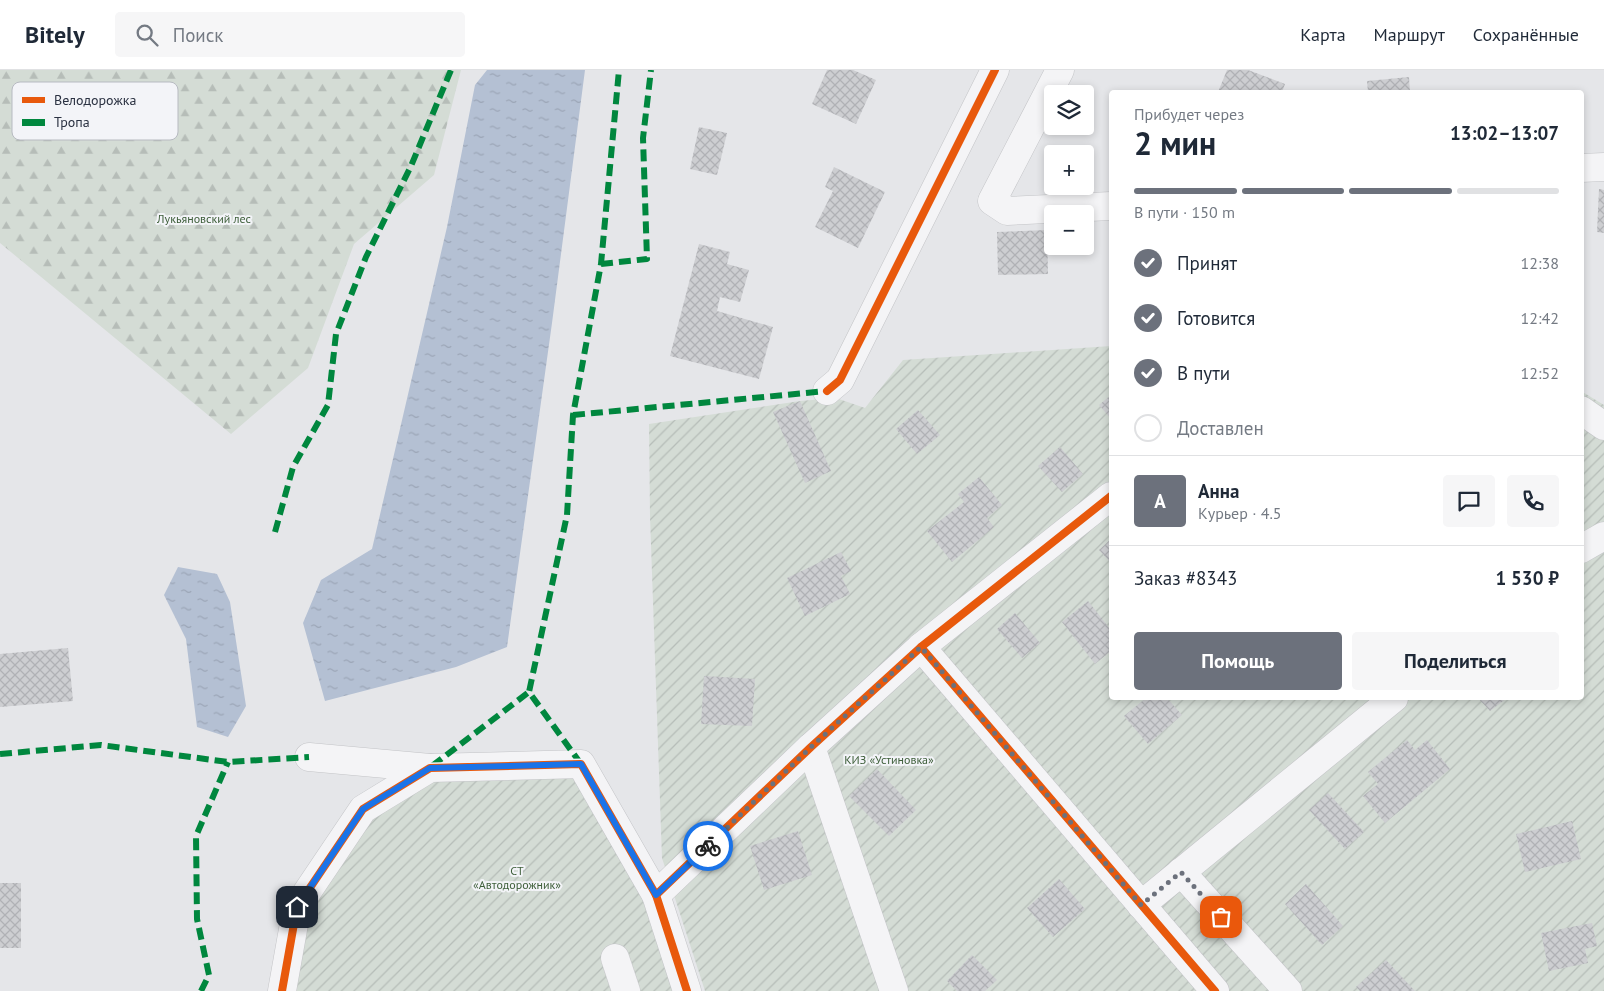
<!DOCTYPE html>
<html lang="ru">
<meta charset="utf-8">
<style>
:root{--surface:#fff;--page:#f6f6f7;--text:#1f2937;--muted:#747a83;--line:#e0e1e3;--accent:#6c717c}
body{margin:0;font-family:"PT Sans",sans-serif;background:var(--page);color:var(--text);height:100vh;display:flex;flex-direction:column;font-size:19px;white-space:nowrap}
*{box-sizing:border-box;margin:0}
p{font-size:16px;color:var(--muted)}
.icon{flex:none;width:28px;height:28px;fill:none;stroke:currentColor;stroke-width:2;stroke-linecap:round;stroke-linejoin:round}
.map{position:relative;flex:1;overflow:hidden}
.panel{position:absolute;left:1109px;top:20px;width:475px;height:610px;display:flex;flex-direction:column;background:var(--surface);border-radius:5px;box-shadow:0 2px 8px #0003}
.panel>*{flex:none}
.tools{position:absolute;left:1044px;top:15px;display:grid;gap:10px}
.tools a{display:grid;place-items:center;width:50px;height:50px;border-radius:5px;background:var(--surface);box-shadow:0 2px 8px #0003;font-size:25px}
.pin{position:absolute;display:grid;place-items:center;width:42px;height:42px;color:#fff;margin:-21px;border-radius:10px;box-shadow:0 2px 8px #0006}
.courier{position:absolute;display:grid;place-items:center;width:50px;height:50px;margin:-25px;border:4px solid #1a73e8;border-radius:50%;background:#fff;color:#222;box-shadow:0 1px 6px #0007}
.head em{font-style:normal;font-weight:600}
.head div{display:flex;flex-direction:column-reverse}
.head{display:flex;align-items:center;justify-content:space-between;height:85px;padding:0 25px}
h1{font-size:32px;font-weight:600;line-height:38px}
.bar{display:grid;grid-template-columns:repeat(4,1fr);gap:8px 5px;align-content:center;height:60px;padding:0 25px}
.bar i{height:6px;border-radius:4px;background:var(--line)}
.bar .current{background:var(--accent)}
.bar p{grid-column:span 4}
.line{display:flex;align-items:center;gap:12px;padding:0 25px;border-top:1px solid var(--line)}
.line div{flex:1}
.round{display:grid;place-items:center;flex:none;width:52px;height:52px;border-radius:5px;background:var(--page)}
ol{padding:0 25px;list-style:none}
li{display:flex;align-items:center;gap:15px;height:55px}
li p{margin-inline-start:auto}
li .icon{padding:5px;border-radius:50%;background:var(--accent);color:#fff;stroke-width:4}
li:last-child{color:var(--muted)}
li i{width:28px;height:28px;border:2px solid var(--line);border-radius:50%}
.cta{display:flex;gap:10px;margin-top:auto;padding:10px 25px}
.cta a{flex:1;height:58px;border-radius:5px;background:var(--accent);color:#fff;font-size:20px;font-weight:600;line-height:58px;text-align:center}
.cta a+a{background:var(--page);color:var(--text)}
header{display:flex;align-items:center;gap:30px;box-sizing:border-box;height:70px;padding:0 25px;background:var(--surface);border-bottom:1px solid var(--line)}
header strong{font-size:24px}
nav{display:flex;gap:28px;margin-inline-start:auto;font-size:18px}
.search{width:350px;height:45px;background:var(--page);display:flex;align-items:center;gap:12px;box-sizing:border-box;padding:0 18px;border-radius:5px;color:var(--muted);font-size:19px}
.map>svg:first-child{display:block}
.forest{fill:url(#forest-firs)}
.garden{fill:url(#garden-furrows)}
.water{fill:url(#water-ripples)}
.building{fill:url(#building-cross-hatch)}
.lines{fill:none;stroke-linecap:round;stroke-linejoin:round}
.minor-casing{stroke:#c3c4c7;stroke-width:29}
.minor{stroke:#f4f4f6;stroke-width:28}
.quiet{stroke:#00873e;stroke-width:6;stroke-dasharray:12 6;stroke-linecap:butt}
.cycleway-casing{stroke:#f3f4f8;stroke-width:11}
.cycleway{stroke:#e8590c;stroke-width:8}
.done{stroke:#6c717c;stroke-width:5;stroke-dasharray:0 9}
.route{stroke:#1a73e8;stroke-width:6}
.labels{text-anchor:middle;stroke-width:4;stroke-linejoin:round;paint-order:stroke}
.park-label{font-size:12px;fill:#3d5e39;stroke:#f3f4f8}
.key{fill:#f3f4f8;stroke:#b7bac1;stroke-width:1}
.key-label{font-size:14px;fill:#2b3242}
</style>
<header>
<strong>Bitely</strong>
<div class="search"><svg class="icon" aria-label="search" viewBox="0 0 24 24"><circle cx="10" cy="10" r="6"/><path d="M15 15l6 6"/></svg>Поиск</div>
<nav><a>Карта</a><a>Маршрут</a><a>Сохранённые</a></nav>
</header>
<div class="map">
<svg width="1604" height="921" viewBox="0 0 1604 921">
<defs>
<pattern id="forest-firs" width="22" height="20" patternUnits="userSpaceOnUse" patternTransform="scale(1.25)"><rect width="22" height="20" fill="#d4dcd5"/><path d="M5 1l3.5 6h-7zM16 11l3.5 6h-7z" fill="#b6bdb8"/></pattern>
<pattern id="garden-furrows" width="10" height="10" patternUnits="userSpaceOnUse" patternTransform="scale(1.25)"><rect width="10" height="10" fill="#d4dcd5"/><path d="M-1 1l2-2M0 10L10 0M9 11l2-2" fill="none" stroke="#b6bdb8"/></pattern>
<pattern id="water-ripples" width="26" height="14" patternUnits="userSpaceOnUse" patternTransform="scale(1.25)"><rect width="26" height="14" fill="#b4c0d3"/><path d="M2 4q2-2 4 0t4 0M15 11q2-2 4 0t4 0" fill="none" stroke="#9ba5b6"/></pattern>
<pattern id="building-cross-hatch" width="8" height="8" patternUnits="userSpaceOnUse" patternTransform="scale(1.25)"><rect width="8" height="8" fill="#cdced1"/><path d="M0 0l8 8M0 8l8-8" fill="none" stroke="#b0b1b5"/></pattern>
</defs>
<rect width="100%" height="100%" fill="#e5e6e9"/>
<!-- forest -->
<path class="forest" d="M0,0H461L434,105L354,174L308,298L231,364L0,173Z"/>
<!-- garden -->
<g class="garden">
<path d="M1111,276V628H1581V321L1604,335V921H705L662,788L650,446L649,354L800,331L836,328L865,338L903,290Z"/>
<path d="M581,694L687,921H282L297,837L363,739L430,698Z"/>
</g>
<!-- water -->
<g class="water">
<path d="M487,0H585L552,253L507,577L456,597L325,631L303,553L321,510L372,479L447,157L475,15Z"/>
<path d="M178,497L217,504L230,532L246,636L228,667L197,657L186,569L164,525Z"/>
</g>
<!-- building -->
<g class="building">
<path d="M827,0H853L876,10L856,54L812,34Z"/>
<path d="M1227,0H1248L1285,14L1282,22H1218Z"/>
<path d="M1409,7L1410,22H1368L1367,11Z"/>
<path d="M699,57L727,63L717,105L690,99Z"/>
<path d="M834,97L885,122L858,178L815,157L833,121L825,117Z"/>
<path d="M1599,119L1604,120V163L1597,162Z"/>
<path d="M1047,160L1048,204L998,205L997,162Z"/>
<path d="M699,174L730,182L727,194L749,200L740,232L720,227L717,241L773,257L759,309L670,286Z"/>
<path d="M1111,325V349L1099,335Z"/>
<path d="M800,331L831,401L805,413L773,342Z"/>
<path d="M918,340L940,365L917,384L896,359Z"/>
<path d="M1060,377L1083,404L1062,422L1038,396Z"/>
<path d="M979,407L1002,435L987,448L994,457L952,492L927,461L964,432L958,424Z"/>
<path d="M1111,469V493L1099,480Z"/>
<path d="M841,482L851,501L841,506L850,524L805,546L787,508Z"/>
<path d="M1088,531L1111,560V581L1095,594L1062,552Z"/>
<path d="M1015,543L1040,573L1022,588L997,559Z"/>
<path d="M68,578L73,631L0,637V584Z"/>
<path d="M704,606L755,609L752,656L701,654Z"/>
<path d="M1146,628H1167L1182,645L1148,674L1124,646Z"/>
<path d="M1478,628H1507L1490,641Z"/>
<path d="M1407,670L1415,680L1427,670L1450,699L1385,753L1363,726L1378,714L1368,702Z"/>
<path d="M877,699L916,740L889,766L849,726Z"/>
<path d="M1328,723L1364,762L1345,779L1309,740Z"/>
<path d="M1572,751L1581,789L1525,802L1516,764Z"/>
<path d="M798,761L812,805L764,820L750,776Z"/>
<path d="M1059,809L1085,839L1053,867L1027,838Z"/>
<rect x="0" y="813" width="21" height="65"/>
<path d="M1306,814L1343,856L1322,875L1285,834Z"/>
<path d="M1592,853L1597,876L1585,879L1588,893L1549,901L1541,863Z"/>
<path d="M972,885L997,910L985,921H957L947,911Z"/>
<path d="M1386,890L1415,921H1360L1356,917Z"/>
</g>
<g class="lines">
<defs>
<g id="minor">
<path d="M1060,0L992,131L1007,141L1111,136"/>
<path d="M1581,98L1604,97"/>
<path d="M827,321L840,310L995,0"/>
<path d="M1581,340L1604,356"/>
<path d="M1581,479L1604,466"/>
<path d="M921,577L1215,921"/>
<path d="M811,677L894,921"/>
<path d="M309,687L430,698"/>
<path d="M1181,802L1288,921"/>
<path d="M656,825L811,677L921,577L1111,426"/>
<path d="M1141,835L1394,628"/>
<path d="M615,888L626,921"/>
<path d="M282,921L297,837L363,739L430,698L581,694L656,825L687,921"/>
</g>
</defs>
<!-- minor casing -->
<use href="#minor" class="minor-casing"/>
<!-- minor -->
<use href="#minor" class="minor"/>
<!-- quiet -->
<g class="quiet">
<path d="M601,194L647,189L643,68L651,0"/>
<path d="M573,345L827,321"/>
<path d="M275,462L293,397L328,335L336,264L366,187L411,96L451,0"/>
<path d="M0,684L101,675L228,692L309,687"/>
<path d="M581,694L529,622L567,445L573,345L601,194L619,0"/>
<path d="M432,696L529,622"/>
<path d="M201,921L209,905L197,849L196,766L228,692"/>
</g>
<defs>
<g id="cycleway">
<path d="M827,321L840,310L995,0"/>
<path d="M921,577L1215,921"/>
<path d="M656,825L811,677L921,577L1111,426"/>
<path d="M282,921L297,837L363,739L430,698L581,694L656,825L687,921"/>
</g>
</defs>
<!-- cycleway casing -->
<use href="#cycleway" class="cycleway-casing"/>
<!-- cycleway -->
<use href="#cycleway" class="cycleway"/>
</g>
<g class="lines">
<!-- done -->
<path class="done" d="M708,776L811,677L921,577L1141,835L1181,802L1221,847"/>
<!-- route -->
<path class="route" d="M297,837L363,739L430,698L581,694L656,825L708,776"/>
</g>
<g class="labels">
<!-- park labels -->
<g class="park-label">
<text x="204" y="153">Лукьяновский лес</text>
<text x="889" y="694">КИЗ «Устиновка»</text>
<text x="517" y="805">СТ<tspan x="517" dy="14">«Автодорожник»</tspan></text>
</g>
</g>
<!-- legend -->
<rect x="12" y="12" width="166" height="58" rx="8" class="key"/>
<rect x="22" y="27" width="23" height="6" fill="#e8590c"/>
<rect x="22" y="49" width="23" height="7" fill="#00873e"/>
<g class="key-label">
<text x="54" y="35">Велодорожка</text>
<text x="54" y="57">Тропа</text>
</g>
</svg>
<div class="tools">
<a><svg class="icon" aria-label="layers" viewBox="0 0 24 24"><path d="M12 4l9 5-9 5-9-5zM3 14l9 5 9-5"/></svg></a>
<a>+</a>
<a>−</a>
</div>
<div class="pin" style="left:1221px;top:847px;background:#ea580c"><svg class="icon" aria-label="bag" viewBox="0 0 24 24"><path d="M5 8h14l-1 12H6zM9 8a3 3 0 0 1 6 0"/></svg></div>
<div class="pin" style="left:297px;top:837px;background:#1f2937"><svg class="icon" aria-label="home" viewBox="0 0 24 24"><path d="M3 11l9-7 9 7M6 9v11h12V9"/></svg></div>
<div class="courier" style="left:708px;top:776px"><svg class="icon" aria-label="bike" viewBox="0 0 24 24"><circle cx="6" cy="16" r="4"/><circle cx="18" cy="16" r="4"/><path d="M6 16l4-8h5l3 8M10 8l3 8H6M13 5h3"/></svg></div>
<section class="panel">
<div class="head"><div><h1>2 мин</h1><p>Прибудет через</p></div><em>13:02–13:07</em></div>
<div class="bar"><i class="current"></i><i class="current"></i><i class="current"></i><i></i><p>В пути · 150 m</p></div>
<ol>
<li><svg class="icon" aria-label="check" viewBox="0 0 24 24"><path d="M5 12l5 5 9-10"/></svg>Принят<p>12:38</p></li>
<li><svg class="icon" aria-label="check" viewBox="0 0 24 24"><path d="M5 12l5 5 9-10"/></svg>Готовится<p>12:42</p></li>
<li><svg class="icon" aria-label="check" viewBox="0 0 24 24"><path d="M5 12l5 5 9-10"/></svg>В пути<p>12:52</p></li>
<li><i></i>Доставлен</li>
</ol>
<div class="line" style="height:90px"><b class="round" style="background:var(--accent);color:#fff">А</b><div><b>Анна</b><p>Курьер · 4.5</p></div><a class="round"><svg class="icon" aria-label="chat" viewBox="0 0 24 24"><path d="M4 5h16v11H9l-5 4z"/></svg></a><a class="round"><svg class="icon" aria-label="phone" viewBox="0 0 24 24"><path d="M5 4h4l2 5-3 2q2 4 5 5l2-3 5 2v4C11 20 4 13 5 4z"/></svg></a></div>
<div class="line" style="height:65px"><div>Заказ #8343</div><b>1 530 ₽</b></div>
<div class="cta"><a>Помощь</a><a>Поделиться</a></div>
</section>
</div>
